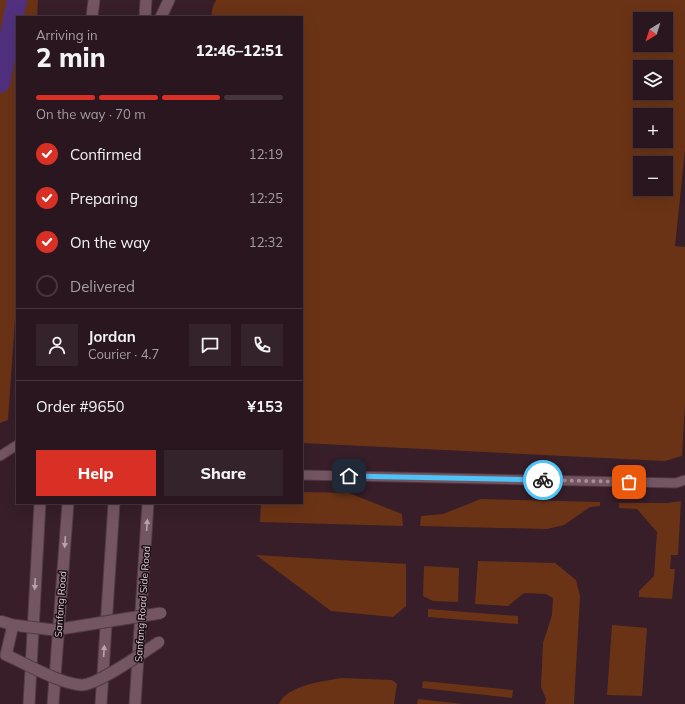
<!DOCTYPE html>
<meta charset="utf-8">
<style>
:root{--surface:#29161f;--page:#35232c;--text:#f1f3f6;--muted:#a59fa4;--line:#45353d;--accent:#d93025}
body{margin:0;font-family:Mulish,sans-serif;background:var(--page);color:var(--text);height:100vh;display:flex;flex-direction:column;font-size:15px;white-space:nowrap}
*{box-sizing:border-box;margin:0}
p{font-size:13px;color:var(--muted)}
.icon{flex:none;width:22px;height:22px;fill:none;stroke:currentColor;stroke-width:2;stroke-linecap:round;stroke-linejoin:round}
.map{position:relative;flex:1;overflow:hidden}
.panel{position:absolute;left:16px;top:16px;width:287px;height:488px;display:flex;flex-direction:column;background:var(--surface);border-radius:0px;box-shadow:0 4px 16px #0002,0 0 0 1px var(--line)}
.panel>*{flex:none}
.needle{width:26px;rotate:218deg}
.tools{position:absolute;left:633px;top:12px;display:grid;gap:8px}
.tools a{display:grid;place-items:center;width:40px;height:40px;border-radius:0px;background:var(--surface);box-shadow:0 4px 16px #0002,0 0 0 1px var(--line);font-size:20px}
.pin{position:absolute;display:grid;place-items:center;width:34px;height:34px;color:#fff;margin:-17px;border-radius:8px;box-shadow:0 2px 6px #0006}
.courier{position:absolute;display:grid;place-items:center;width:40px;height:40px;margin:-20px;border:3px solid #4fc3f7;border-radius:50%;background:#fff;color:#222;box-shadow:0 1px 5px #0007}
.headline em{font-style:normal;font-weight:800}
.headline div{display:flex;flex-direction:column-reverse}
.headline{display:flex;align-items:center;justify-content:space-between;height:68px;padding:0 20px}
h1{font-size:26px;font-weight:800;line-height:30px}
.bar{display:grid;grid-template-columns:repeat(4,1fr);gap:6px 4px;align-content:center;height:48px;padding:0 20px}
.bar i{height:5px;border-radius:3px;background:var(--line)}
.bar .selected{background:var(--accent)}
.bar p{grid-column:span 4}
.line{display:flex;align-items:center;gap:10px;padding:0 20px;border-top:1px solid var(--line)}
.line div{flex:1}
.round{display:grid;place-items:center;flex:none;width:42px;height:42px;border-radius:0px;background:var(--page)}
ol{padding:0 20px;list-style:none}
li{display:flex;align-items:center;gap:12px;height:44px}
li p{margin-inline-start:auto}
li .icon{padding:4px;border-radius:50%;background:var(--accent);color:#fff;stroke-width:4}
li:last-child{color:var(--muted)}
li i{width:22px;height:22px;border:2px solid var(--line);border-radius:50%}
.button{display:flex;gap:8px;margin-top:auto;padding:8px 20px}
.button a{flex:1;height:46px;border-radius:0px;background:var(--accent);color:#fff;font-size:16px;font-weight:800;line-height:46px;text-align:center}
.button a+a{background:var(--page);color:var(--text)}
.map>svg:first-child{display:block}
.green{fill:#6b3315;fill-rule:evenodd}
.lines{fill:none;stroke-linecap:round;stroke-linejoin:round}
.canal{stroke:#51317f;stroke-width:20}
.service-casing{stroke:#4f3a43;stroke-width:11}
.tertiary-casing{stroke:#4f3a43;stroke-width:13}
.secondary-casing{stroke:#4f3a43;stroke-width:13}
.service{stroke:#745662;stroke-width:9}
.tertiary{stroke:#745662;stroke-width:11}
.secondary{stroke:#745662;stroke-width:11}
.pedestrian-bridge-casing{stroke:#4f3a43;stroke-width:13;stroke-linecap:butt}
.pedestrian-bridge{stroke:#745662;stroke-width:11}
.oneway{fill:#b9a3ab}
.done{stroke:#a48f97;stroke-width:4;stroke-dasharray:0 7.2}
.route{stroke:#4fc3f7;stroke-width:5}
.labels{text-anchor:middle;stroke-width:3;stroke-linejoin:round;paint-order:stroke}
.street-label{font-size:10px;fill:#deccd2;stroke:#170c11}
</style>
<div class="map">
<svg width="685" height="704" viewBox="0 0 685 704">
<rect width="100%" height="100%" fill="#371e29"/>
<!-- green -->
<g class="green">
<path d="M0,0H38L37,17H17V291L8,420L0,423Z"/>
<path d="M216,0H685V150L675,246L685,247V404L682,456L665,461L302,443V17H211L213,6ZM640,19H666V45H640ZM640,67H666V93H640ZM640,115H666V141H640ZM640,163H666V189H640Z"/>
<path d="M302,492L349,493L402,514L403,526L260,522L261,503H302Z"/>
<path d="M481,499L600,502V506L590,507L564,525L547,529L420,526L421,516L443,514Z"/>
<path d="M681,501L678,555H671L670,569H675L672,599L639,597V591L654,576L657,532L637,509L619,508V503H668Z"/>
<path d="M256,555L406,564V606L393,617L331,611Z"/>
<path d="M478,561L555,563L576,580L580,596L574,704H545L546,699L541,687L543,643L552,615L553,598L546,594L524,593L508,606L475,604Z"/>
<path d="M424,566L459,568L458,602L433,601L423,596Z"/>
<path d="M428,609L518,616V624L428,617Z"/>
<path d="M612,625L647,628L642,696L607,695Z"/>
<path d="M342,678L392,680L397,684L394,704H279C287,685 324,681 342,678Z"/>
<path d="M423,681L513,690L512,698L422,688Z"/>
<path d="M418,699L463,704H417Z"/>
</g>
<g class="lines">
<!-- canal -->
<path class="canal" d="M0,83L17,0"/>
<defs>
<g id="service">
<path d="M0,456L17,445"/>
<path d="M302,475L676,483L685,480"/>
</g>
<g id="tertiary">
<path d="M29,704L40,503"/>
<path d="M135,704L148,503"/>
</g>
<g id="secondary">
<path d="M92,17L94,0"/>
<path d="M145,17L146,0"/>
<path d="M161,17L169,0"/>
<path d="M53,704L68,503"/>
<path d="M101,704L114,503"/>
</g>
</defs>
<!-- service casing -->
<use href="#service" class="service-casing"/>
<!-- tertiary casing -->
<use href="#tertiary" class="tertiary-casing"/>
<!-- secondary casing -->
<use href="#secondary" class="secondary-casing"/>
<!-- service -->
<use href="#service" class="service"/>
<!-- tertiary -->
<use href="#tertiary" class="tertiary"/>
<!-- secondary -->
<use href="#secondary" class="secondary"/>
<defs>
<g id="pedestrian-bridge">
<path d="M0,621L13,625L54,630L161,613"/>
<path d="M13,625L6,655C27,664 58,683 81,685C96,686 144,652 159,642"/>
</g>
</defs>
<!-- pedestrian-bridge casing -->
<use href="#pedestrian-bridge" class="pedestrian-bridge-casing"/>
<!-- pedestrian-bridge -->
<use href="#pedestrian-bridge" class="pedestrian-bridge"/>
</g>
<!-- one-way arrows -->
<defs><path id="oneway-solid" d="M-6-.8H1V-3.2L6.5 0L1 3.2V.8H-6Z"/></defs>
<g class="oneway">
<use href="#oneway-solid" transform="translate(147 525) rotate(-86)"/>
<use href="#oneway-solid" transform="translate(65 542) rotate(94)"/>
<use href="#oneway-solid" transform="translate(35 584) rotate(93)"/>
<use href="#oneway-solid" transform="translate(104 651) rotate(-86)"/>
</g>
<g class="lines">
<!-- done -->
<path class="done" d="M543,480L629,482"/>
<!-- route -->
<path class="route" d="M349,476L543,480"/>
</g>
<g class="labels">
<!-- street labels -->
<g class="street-label">
<text transform="translate(60 604) rotate(-86)" y="4">Sanfang Road</text>
<text transform="translate(142 604) rotate(-86)" y="4">Sanfang Road Side Road</text>
</g>
</g>
</svg>
<div class="tools">
<a><svg class="needle" viewBox="-14 -14 28 28"><path d="M0-13l5 13h-10z" fill="#e53935"/><path d="M0 13l5-13h-10z" fill="#a59fa4"/></svg></a>
<a><svg class="icon" aria-label="layers" viewBox="0 0 24 24"><path d="M12 4l9 5-9 5-9-5zM3 14l9 5 9-5"/></svg></a>
<a>+</a>
<a>−</a>
</div>
<div class="pin" style="left:629px;top:482px;background:#ea580c"><svg class="icon" aria-label="bag" viewBox="0 0 24 24"><path d="M5 8h14l-1 12H6zM9 8a3 3 0 0 1 6 0"/></svg></div>
<div class="pin" style="left:349px;top:476px;background:#1f2937"><svg class="icon" aria-label="home" viewBox="0 0 24 24"><path d="M3 11l9-7 9 7M6 9v11h12V9"/></svg></div>
<div class="courier" style="left:543px;top:480px"><svg class="icon" aria-label="bike" viewBox="0 0 24 24"><circle cx="6" cy="16" r="4"/><circle cx="18" cy="16" r="4"/><path d="M6 16l4-8h5l3 8M10 8l3 8H6M13 5h3"/></svg></div>
<section class="panel">
<div class="headline"><div><h1>2 min</h1><p>Arriving in</p></div><em>12:46–12:51</em></div>
<div class="bar"><i class="selected"></i><i class="selected"></i><i class="selected"></i><i></i><p>On the way · 70 m</p></div>
<ol>
<li><svg class="icon" aria-label="check" viewBox="0 0 24 24"><path d="M5 12l5 5 9-10"/></svg>Confirmed<p>12:19</p></li>
<li><svg class="icon" aria-label="check" viewBox="0 0 24 24"><path d="M5 12l5 5 9-10"/></svg>Preparing<p>12:25</p></li>
<li><svg class="icon" aria-label="check" viewBox="0 0 24 24"><path d="M5 12l5 5 9-10"/></svg>On the way<p>12:32</p></li>
<li><i></i>Delivered</li>
</ol>
<div class="line" style="height:72px"><a class="round"><svg class="icon" aria-label="person" viewBox="0 0 24 24"><circle cx="12" cy="8" r="4"/><path d="M4 21q1-7 8-7t8 7"/></svg></a><div><b>Jordan</b><p>Courier · 4.7</p></div><a class="round"><svg class="icon" aria-label="chat" viewBox="0 0 24 24"><path d="M4 5h16v11H9l-5 4z"/></svg></a><a class="round"><svg class="icon" aria-label="phone" viewBox="0 0 24 24"><path d="M5 4h4l2 5-3 2q2 4 5 5l2-3 5 2v4C11 20 4 13 5 4z"/></svg></a></div>
<div class="line" style="height:52px"><div>Order #9650</div><b>¥153</b></div>
<div class="button"><a>Help</a><a>Share</a></div>
</section>
</div>
